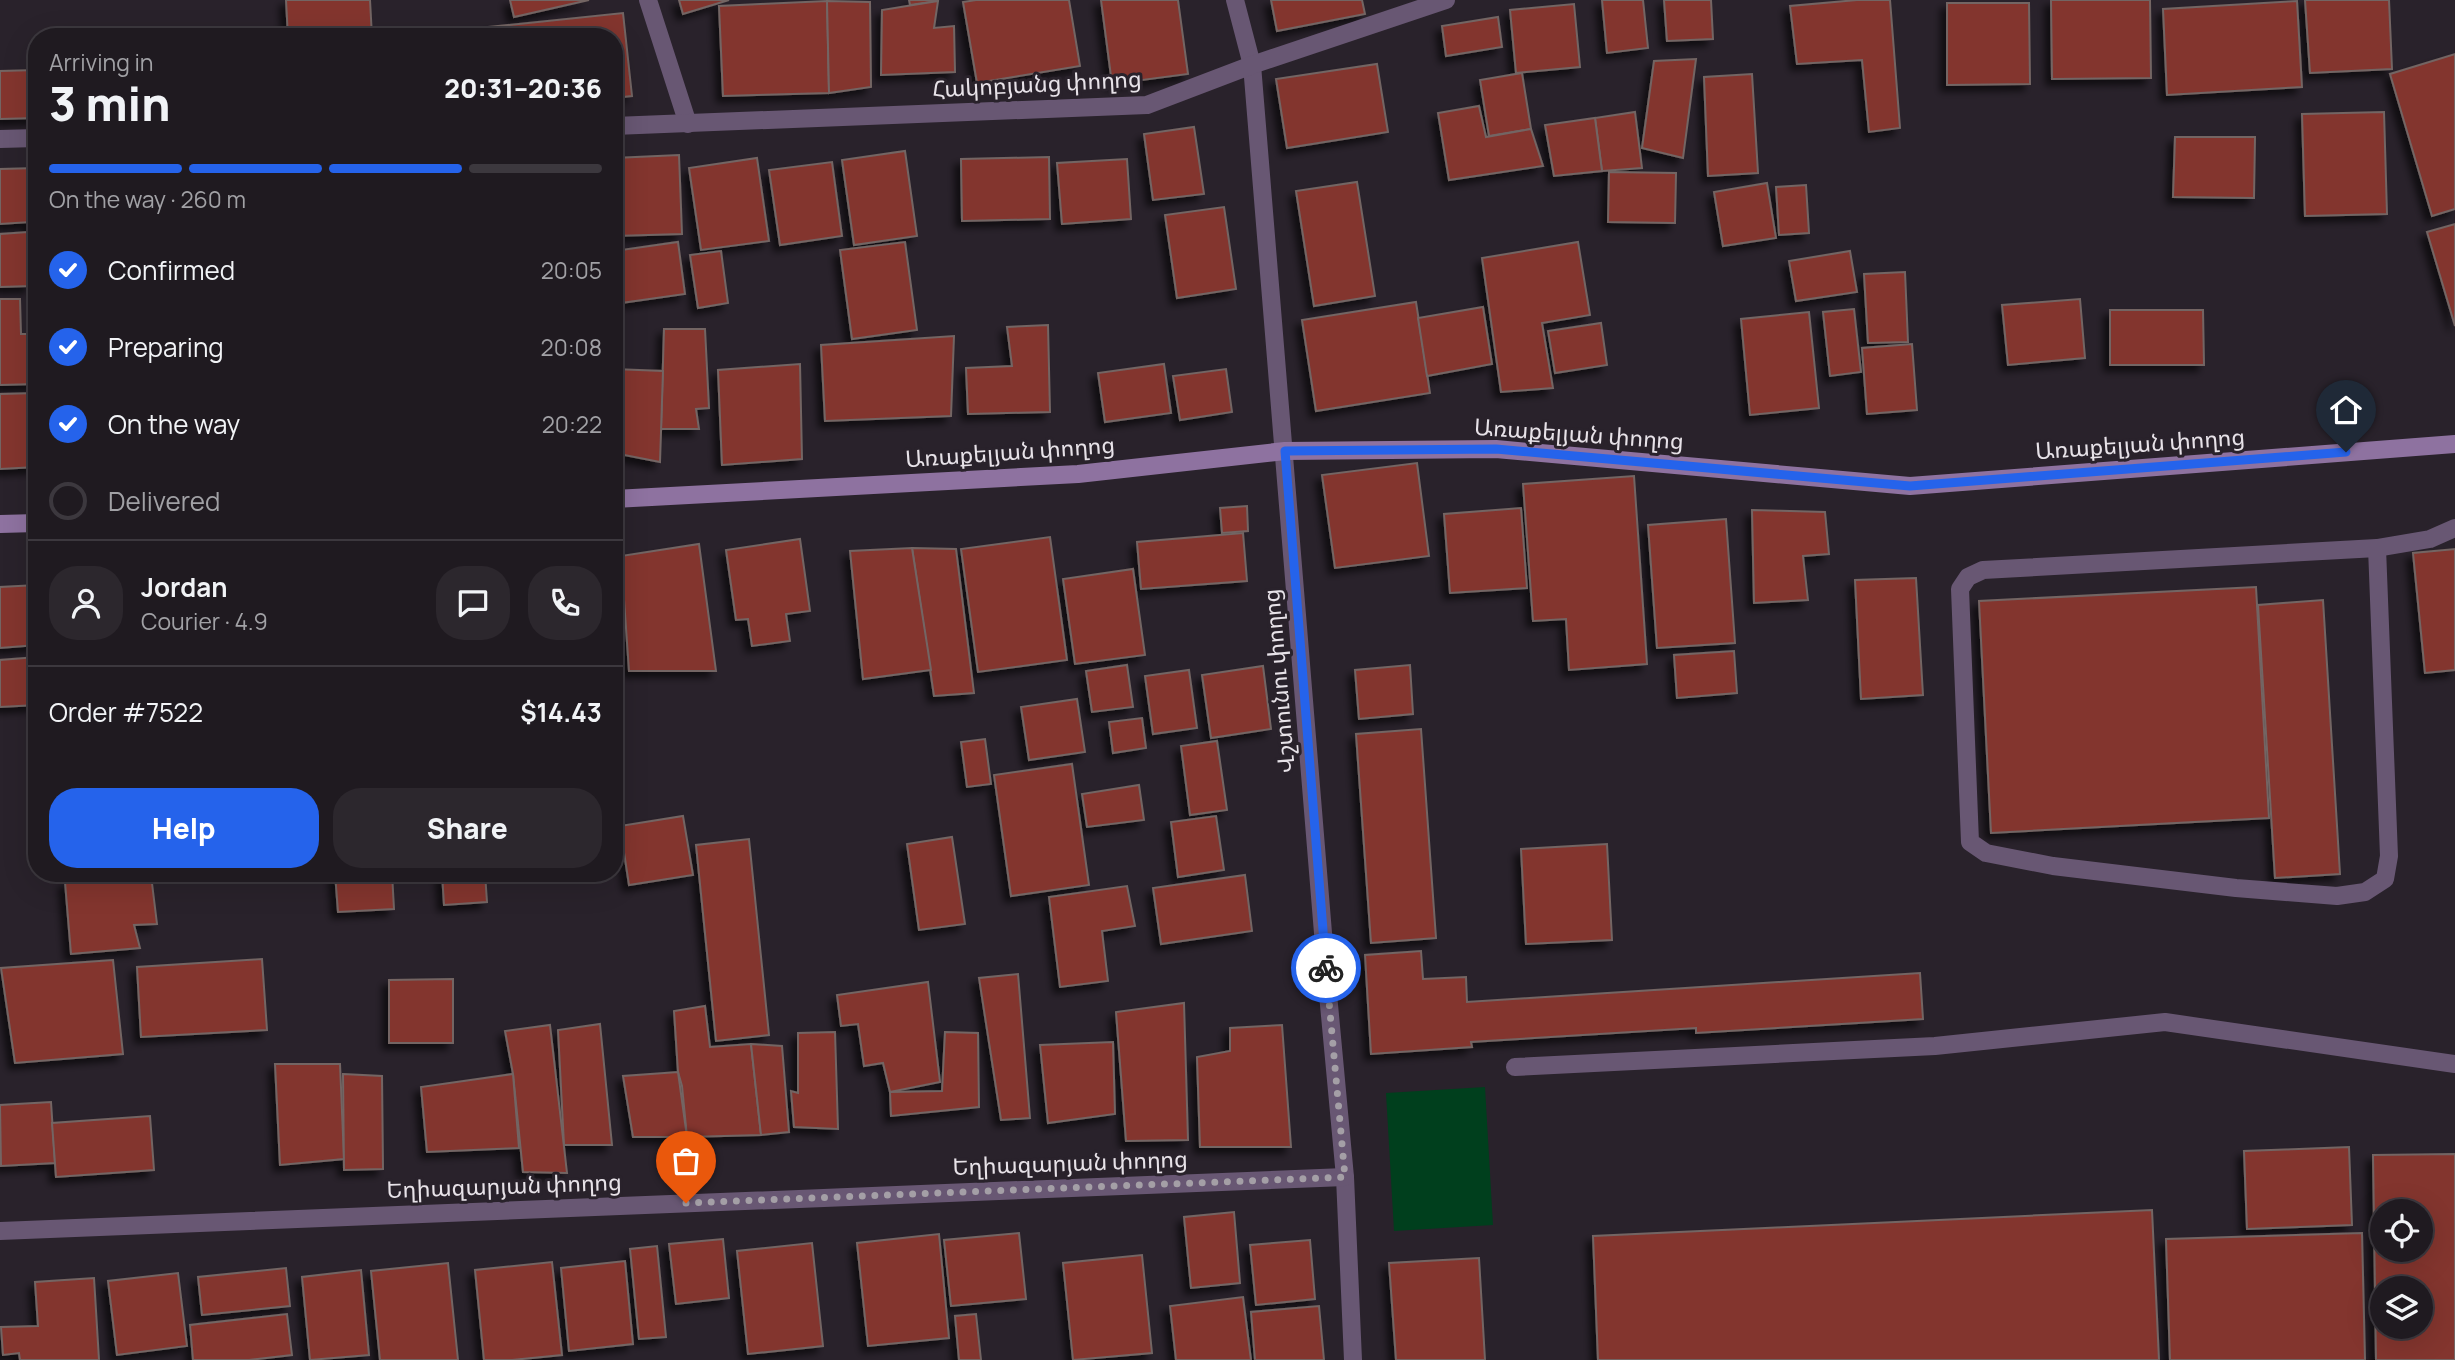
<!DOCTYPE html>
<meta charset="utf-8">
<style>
:root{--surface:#1f1a20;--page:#2c272d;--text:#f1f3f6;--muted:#a1a1a5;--line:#3c383e;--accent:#2563eb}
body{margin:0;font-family:Manrope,"Noto Sans Armenian",sans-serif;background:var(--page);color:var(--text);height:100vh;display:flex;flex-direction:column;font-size:26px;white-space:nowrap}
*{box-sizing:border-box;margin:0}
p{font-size:23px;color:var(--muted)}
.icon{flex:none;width:38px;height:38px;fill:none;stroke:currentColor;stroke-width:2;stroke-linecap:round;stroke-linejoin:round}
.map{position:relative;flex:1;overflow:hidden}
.sheet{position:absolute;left:28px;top:28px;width:595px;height:854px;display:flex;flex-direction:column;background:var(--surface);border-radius:28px;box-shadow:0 7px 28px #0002,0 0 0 2px var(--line)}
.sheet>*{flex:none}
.fabs{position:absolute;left:2370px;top:1199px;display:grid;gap:14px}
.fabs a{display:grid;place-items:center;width:63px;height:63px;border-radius:50%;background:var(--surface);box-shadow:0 7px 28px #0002,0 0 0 2px var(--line);font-size:35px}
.pin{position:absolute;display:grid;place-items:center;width:60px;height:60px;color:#fff;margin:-72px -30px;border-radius:50% 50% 50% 0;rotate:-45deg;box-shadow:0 0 7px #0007}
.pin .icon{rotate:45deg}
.courier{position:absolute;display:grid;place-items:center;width:70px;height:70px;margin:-35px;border:5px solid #2563eb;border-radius:50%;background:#fff;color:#222;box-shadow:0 2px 9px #0007}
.headline em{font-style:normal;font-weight:800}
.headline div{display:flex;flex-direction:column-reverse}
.headline{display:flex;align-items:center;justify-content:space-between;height:119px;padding:0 21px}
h1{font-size:46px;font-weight:800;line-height:52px}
.bar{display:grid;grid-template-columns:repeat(4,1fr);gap:10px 7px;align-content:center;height:84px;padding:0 21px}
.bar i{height:9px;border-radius:5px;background:var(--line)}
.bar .on{background:var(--accent)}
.bar p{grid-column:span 4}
.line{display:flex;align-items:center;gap:18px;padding:0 21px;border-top:2px solid var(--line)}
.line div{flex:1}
.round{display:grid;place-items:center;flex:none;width:74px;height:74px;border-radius:28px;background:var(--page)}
ol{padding:0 21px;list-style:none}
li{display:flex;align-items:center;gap:21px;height:77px}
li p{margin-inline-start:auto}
li .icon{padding:7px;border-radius:50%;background:var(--accent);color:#fff;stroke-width:4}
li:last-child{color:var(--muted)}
li i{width:38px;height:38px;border:4px solid var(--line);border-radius:50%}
.primary-button{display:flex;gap:14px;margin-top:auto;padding:14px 21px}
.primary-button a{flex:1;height:80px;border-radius:28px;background:var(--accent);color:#fff;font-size:28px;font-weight:800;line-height:80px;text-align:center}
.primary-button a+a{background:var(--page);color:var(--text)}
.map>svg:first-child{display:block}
.green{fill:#003f1d}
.building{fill:#83342f;stroke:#736563;stroke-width:2;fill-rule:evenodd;filter:url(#shadow)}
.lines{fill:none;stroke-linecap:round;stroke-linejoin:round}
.lane{stroke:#685773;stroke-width:18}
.street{stroke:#685773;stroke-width:18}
.secondary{stroke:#8e72a0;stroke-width:18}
.done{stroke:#a49fa6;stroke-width:7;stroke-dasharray:0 12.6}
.route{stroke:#2563eb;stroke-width:9}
.labels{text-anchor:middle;stroke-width:6;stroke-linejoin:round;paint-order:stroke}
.street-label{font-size:23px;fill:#e7e2e8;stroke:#29222b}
</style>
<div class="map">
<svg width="2455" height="1360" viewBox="0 0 2455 1360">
<defs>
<filter id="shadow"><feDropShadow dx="-6" dy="6" stdDeviation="3.5" flood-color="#0009"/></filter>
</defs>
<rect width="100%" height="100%" fill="#29222b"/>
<!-- green -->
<path class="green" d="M1485,1087L1493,1225L1394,1231L1386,1093Z"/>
<!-- building -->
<g class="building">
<path d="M286,0H370L372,37H288Z"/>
<path d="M510,0H589L514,17Z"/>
<path d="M679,0H729L683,14Z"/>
<path d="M909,0H938V1L910,5Z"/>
<path d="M976,0H1069L1080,66L977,83L963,2Z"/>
<path d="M1101,0H1178L1188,74L1112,84Z"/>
<path d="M1271,0H1362L1365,14L1277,31Z"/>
<path d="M1602,0H1643L1648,48L1607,53Z"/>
<path d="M1664,0H1711L1713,39L1667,41Z"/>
<path d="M1857,0H1890L1900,128L1869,132L1862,60L1797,64L1790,6Z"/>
<path d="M2051,0H2150L2151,78L2052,79Z"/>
<path d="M2305,0H2389L2392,69L2310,73Z"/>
<path d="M827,1L829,93L723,96L719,6Z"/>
<path d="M827,1L870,2L871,87L829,93Z"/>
<path d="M938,1L934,28L954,26L955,72L881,75L882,10Z"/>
<path d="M2297,1L2302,87L2167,95L2163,9Z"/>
<path d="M1947,3H2029L2030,84L1947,85Z"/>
<path d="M1574,4L1580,67L1516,73L1510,10Z"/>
<path d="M623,13L632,96L614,98V37H490L489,27Z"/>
<path d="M1498,17L1502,47L1446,56L1442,26Z"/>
<path d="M463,27L464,37H396L395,33Z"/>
<path d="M272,28L273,37H188V33Z"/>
<path d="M2455,54V209L2432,216L2390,74Z"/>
<path d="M1696,59L1683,158L1642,148L1654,61Z"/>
<path d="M1377,64L1388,132L1287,148L1276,79Z"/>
<path d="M37,70V118L0,119V71Z"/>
<path d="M1522,73L1531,129L1489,136L1480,80Z"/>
<path d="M1752,74L1758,173L1708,176L1704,77Z"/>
<path d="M1479,106L1486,137L1531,129L1543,166L1449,180L1438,113Z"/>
<path d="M1635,112L1642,168L1602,171L1595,118Z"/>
<path d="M2384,112L2387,214L2305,216L2302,114Z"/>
<path d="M1595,118L1602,171L1554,176L1545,125Z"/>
<path d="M1194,127L1204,194L1153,200L1144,134Z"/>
<path d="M2175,137H2255L2254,198L2173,197Z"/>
<path d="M905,151L917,236L854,245L842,160Z"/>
<path d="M679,155L682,234L614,236V158Z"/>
<path d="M1049,157L1050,219L962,221L961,159Z"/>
<path d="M757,158L769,241L701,250L689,168Z"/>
<path d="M1127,159L1131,219L1062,224L1057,163Z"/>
<path d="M832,162L842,236L780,245L769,170Z"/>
<path d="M37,168V260L32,261L30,222L0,224V169Z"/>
<path d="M1609,172L1676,173L1675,223L1608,222Z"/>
<path d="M1357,182L1375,296L1314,306L1296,191Z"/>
<path d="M1767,183L1776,238L1723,246L1714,192Z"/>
<path d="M1806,185L1809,233L1779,235L1776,187Z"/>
<path d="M1224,207L1236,289L1177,298L1165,215Z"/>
<path d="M2455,224V326L2427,232Z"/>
<path d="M28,232L31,286L0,287V234Z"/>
<path d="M678,242L685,294L614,304V251Z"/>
<path d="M905,242L917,330L852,339L840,250Z"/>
<path d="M1578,242L1590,315L1542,323L1553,388L1501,392L1482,258Z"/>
<path d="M721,251L728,303L698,308L690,255Z"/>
<path d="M1850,251L1857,292L1796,301L1789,261Z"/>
<path d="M1905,272L1908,342L1868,343L1864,274Z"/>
<path d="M0,299H20L21,334H37V384L0,385Z"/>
<path d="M2080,299L2085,358L2008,365L2002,305Z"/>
<path d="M1416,302L1430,393L1316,411L1302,320Z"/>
<path d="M1483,307L1492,364L1427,376L1418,318Z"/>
<path d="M1854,309L1861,372L1830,376L1823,312Z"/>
<path d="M2110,310H2203L2204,365H2110Z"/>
<path d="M1809,312L1819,408L1750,415L1741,319Z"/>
<path d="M1601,323L1607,365L1555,373L1548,331Z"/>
<path d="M1048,325L1050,412L968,414L966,368L1012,366L1007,327Z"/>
<path d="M664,329H705L709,408L696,409L699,429H661Z"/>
<path d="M954,336L951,416L825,421L821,345Z"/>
<path d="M1912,344L1917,410L1867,414L1862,348Z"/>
<path d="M800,364L802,459L722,465L718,370Z"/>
<path d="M1164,364L1171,413L1105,422L1098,373Z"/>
<path d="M614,369L663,371L660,462L614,453Z"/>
<path d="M1226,369L1232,412L1180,420L1173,376Z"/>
<path d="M37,393V467L0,469V394Z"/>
<path d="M1417,463L1429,556L1335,568L1322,475Z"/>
<path d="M1634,476L1647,664L1569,670L1566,619L1533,621L1523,484Z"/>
<path d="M1247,506L1248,531L1222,533L1220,508Z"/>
<path d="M1521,508L1527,588L1450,593L1444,514Z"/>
<path d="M1752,510L1825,512L1829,554L1803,556L1808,600L1754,603Z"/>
<path d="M1726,519L1735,643L1657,648L1648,525Z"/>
<path d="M1243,533L1247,581L1141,589L1137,542Z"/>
<path d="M1050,537L1067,660L978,672L961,549Z"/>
<path d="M800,539L810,611L786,614L790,641L752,646L748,619L736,620L726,550Z"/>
<path d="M699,544L716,671H629L621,556Z"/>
<path d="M912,548L956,549L974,693L934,696Z"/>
<path d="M912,548L931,670L863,679L850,551Z"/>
<path d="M2455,549V670L2425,673L2413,553Z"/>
<path d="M1133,569L1145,655L1075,664L1063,579Z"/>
<path d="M1916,578L1923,695L1861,699L1855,580Z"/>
<path d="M37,585V645L0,648V587Z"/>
<path d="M2256,587L2269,818L1991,833L1979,601Z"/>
<path d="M2323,600L2340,874L2275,878L2258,605Z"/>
<path d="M1734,651L1737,693L1677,698L1674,655Z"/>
<path d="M37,657V705L0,707V660Z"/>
<path d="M1127,665L1133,707L1092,712L1086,671Z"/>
<path d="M1410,665L1413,714L1359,719L1355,670Z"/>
<path d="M1263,666L1271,729L1211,738L1202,675Z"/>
<path d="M1189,670L1197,728L1153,734L1145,676Z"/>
<path d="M1077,699L1085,752L1029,760L1021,707Z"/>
<path d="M1142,718L1146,748L1113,753L1109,722Z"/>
<path d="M1421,729L1436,938L1371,943L1356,734Z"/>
<path d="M985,739L991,784L967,787L961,742Z"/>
<path d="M1217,741L1227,810L1190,815L1181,746Z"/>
<path d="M1072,764L1089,885L1011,896L994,775Z"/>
<path d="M1139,785L1144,820L1087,827L1082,794Z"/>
<path d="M683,816L693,875L629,885L620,826Z"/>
<path d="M1216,816L1224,870L1178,877L1171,822Z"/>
<path d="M952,837L965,924L919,930L907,844Z"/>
<path d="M749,839L769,1035L716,1041L696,845Z"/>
<path d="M1607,844L1612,940L1526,944L1521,849Z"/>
<path d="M335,873H392L394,909L338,912Z"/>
<path d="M442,873H485L487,902L444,905Z"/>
<path d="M151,875L157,924L134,925L140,948L71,954L65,882Z"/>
<path d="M1245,875L1252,931L1161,944L1153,888Z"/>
<path d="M1127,886L1135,926L1102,931L1108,981L1060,987L1049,897Z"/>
<path d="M1421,951L1423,979L1466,977L1467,1002L1920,973L1923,1019L1696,1033V1028L1471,1042L1472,1047L1371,1054L1365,955Z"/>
<path d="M262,959L267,1030L141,1037L137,967Z"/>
<path d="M113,960L123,1054L15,1063L1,968Z"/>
<path d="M1018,974L1030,1118L1001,1120L979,978Z"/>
<path d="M453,979V1043H389V980Z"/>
<path d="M928,982L940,1082L890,1092L883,1063L864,1066L858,1024L841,1026L837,995Z"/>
<path d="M1184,1003L1188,1140L1126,1141L1116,1012Z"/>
<path d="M705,1006L710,1047L751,1044L761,1135L687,1137L682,1086L678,1072L674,1011Z"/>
<path d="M600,1024L612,1145H564L558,1030Z"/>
<path d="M550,1025L567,1173L523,1172L513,1074L505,1031Z"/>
<path d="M1282,1025L1291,1147H1200L1197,1057L1230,1051V1028Z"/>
<path d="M835,1032L838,1129L794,1127L791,1091L798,1093V1033Z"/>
<path d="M945,1032L978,1033L979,1107L891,1116L890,1092L942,1091Z"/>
<path d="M1113,1042L1115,1114L1048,1123L1040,1045Z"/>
<path d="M751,1044L782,1046L789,1132L761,1135Z"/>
<path d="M275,1064H340L344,1159L280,1165Z"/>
<path d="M678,1072L687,1137H633L623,1076Z"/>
<path d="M343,1074L382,1076L383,1169L344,1170Z"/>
<path d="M513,1074L519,1148L427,1152L421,1087Z"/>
<path d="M51,1102L55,1163L1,1166L0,1105Z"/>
<path d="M150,1116L154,1170L56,1177L52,1123Z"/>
<path d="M2349,1147L2352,1225L2247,1229L2244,1151Z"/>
<path d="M2455,1154V1360H2376L2373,1155ZM2382,1211H2420V1250H2382ZM2382,1288H2420V1326H2382Z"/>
<path d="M2152,1210L2159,1360H1598L1593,1236Z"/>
<path d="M1234,1212L1240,1283L1191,1288L1184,1217Z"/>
<path d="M1019,1233L1026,1299L951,1306L944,1240Z"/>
<path d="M2362,1233L2365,1360H2170L2166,1239Z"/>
<path d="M939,1234L949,1338L868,1346L857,1243Z"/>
<path d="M723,1239L729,1298L676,1304L669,1244Z"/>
<path d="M1310,1240L1315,1299L1256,1305L1250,1245Z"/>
<path d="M812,1243L823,1346L748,1354L737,1251Z"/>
<path d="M657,1246L666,1337L639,1339L630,1249Z"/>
<path d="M1142,1255L1152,1353L1073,1360L1063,1263Z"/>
<path d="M1479,1258L1485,1360H1396L1389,1263Z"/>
<path d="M625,1261L633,1344L569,1351L561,1268Z"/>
<path d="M552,1262L562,1355L512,1360H484L475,1270Z"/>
<path d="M448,1263L458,1360H380L371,1271Z"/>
<path d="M286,1268L290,1306L202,1315L198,1277Z"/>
<path d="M361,1270L369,1355L310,1360L302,1277Z"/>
<path d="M178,1273L187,1346L117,1355L108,1281Z"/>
<path d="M94,1278L99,1360H20L19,1353L3,1355L1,1327L38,1326L35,1282Z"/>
<path d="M1243,1297L1251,1360H1176L1170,1306Z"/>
<path d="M1319,1306L1324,1360H1255L1251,1312Z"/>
<path d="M287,1314L292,1355L249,1360H193L190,1325Z"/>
<path d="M976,1314L981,1360H959L955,1316Z"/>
</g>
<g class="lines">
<!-- lane -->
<g class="lane">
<path d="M2377,548L2389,856L2385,879L2365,892L2337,896L2236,888L2053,866L1986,853L1970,842L1960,589L1968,577L1983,570L2377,548L2430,539L2455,528"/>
<path d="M1515,1067L1935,1046L2165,1022L2455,1064"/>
</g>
<!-- street -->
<g class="street">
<path d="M648,0L688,124"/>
<path d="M1235,0L1252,65L1328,994L1345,1177L1353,1360"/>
<path d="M614,126L1147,105L1252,65L1446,0"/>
<path d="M0,139L37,138"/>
<path d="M0,1231L1345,1177"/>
</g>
<!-- secondary -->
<g class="secondary">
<path d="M614,499L1078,474L1285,451L1496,449L1910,486L2455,444"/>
<path d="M0,524L37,523"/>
</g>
</g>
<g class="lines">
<!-- done -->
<path class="done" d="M686,1203L1345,1177L1326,968"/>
<!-- route -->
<path class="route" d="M1326,968L1285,451L1496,449L1910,486L2346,452"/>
</g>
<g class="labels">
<!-- street labels -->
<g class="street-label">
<text transform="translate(1037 84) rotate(-3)" y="8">Հակոբյանց փողոց</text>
<text transform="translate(1579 434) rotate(4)" y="8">Առաքելյան փողոց</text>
<text transform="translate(2140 444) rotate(-4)" y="8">Առաքելյան փողոց</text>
<text transform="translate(1010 452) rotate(-4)" y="8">Առաքելյան փողոց</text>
<text transform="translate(1279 681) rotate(-95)" y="8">Վշտունու փողոց</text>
<text transform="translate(1070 1163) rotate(-2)" y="8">Եղիազարյան փողոց</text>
<text transform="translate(504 1186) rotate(-2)" y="8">Եղիազարյան փողոց</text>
</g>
</g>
</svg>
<div class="fabs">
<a><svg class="icon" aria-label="locate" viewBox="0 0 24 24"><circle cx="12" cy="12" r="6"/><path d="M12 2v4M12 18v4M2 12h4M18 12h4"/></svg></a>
<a><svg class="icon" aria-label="layers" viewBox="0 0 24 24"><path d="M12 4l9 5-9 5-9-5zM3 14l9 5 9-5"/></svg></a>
</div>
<div class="pin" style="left:686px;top:1203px;background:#ea580c"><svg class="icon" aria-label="bag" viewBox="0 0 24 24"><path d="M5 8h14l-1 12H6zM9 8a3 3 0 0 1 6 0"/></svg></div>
<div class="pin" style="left:2346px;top:452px;background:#1f2937"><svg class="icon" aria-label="home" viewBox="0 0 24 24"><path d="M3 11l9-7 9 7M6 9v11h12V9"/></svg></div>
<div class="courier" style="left:1326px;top:968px"><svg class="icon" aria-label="bike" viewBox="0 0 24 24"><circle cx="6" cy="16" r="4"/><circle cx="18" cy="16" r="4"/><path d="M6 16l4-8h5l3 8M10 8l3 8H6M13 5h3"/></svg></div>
<section class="sheet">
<div class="headline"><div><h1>3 min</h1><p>Arriving in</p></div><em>20:31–20:36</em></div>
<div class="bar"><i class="on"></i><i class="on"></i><i class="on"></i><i></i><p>On the way · 260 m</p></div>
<ol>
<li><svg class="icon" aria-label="check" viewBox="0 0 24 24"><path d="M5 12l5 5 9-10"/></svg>Confirmed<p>20:05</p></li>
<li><svg class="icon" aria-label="check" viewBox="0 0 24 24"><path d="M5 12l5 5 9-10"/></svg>Preparing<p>20:08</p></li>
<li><svg class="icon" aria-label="check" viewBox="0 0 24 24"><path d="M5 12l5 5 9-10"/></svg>On the way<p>20:22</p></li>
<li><i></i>Delivered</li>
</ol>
<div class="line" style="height:126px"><a class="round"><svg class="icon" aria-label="person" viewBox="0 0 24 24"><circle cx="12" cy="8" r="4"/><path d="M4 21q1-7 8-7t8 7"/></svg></a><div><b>Jordan</b><p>Courier · 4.9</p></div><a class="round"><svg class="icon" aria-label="chat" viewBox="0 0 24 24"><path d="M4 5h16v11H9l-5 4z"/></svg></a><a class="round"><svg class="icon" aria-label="phone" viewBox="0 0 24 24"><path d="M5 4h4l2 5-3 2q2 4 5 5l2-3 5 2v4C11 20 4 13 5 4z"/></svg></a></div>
<div class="line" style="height:91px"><div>Order #7522</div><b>$14.43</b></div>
<div class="primary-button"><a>Help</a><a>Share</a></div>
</section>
</div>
